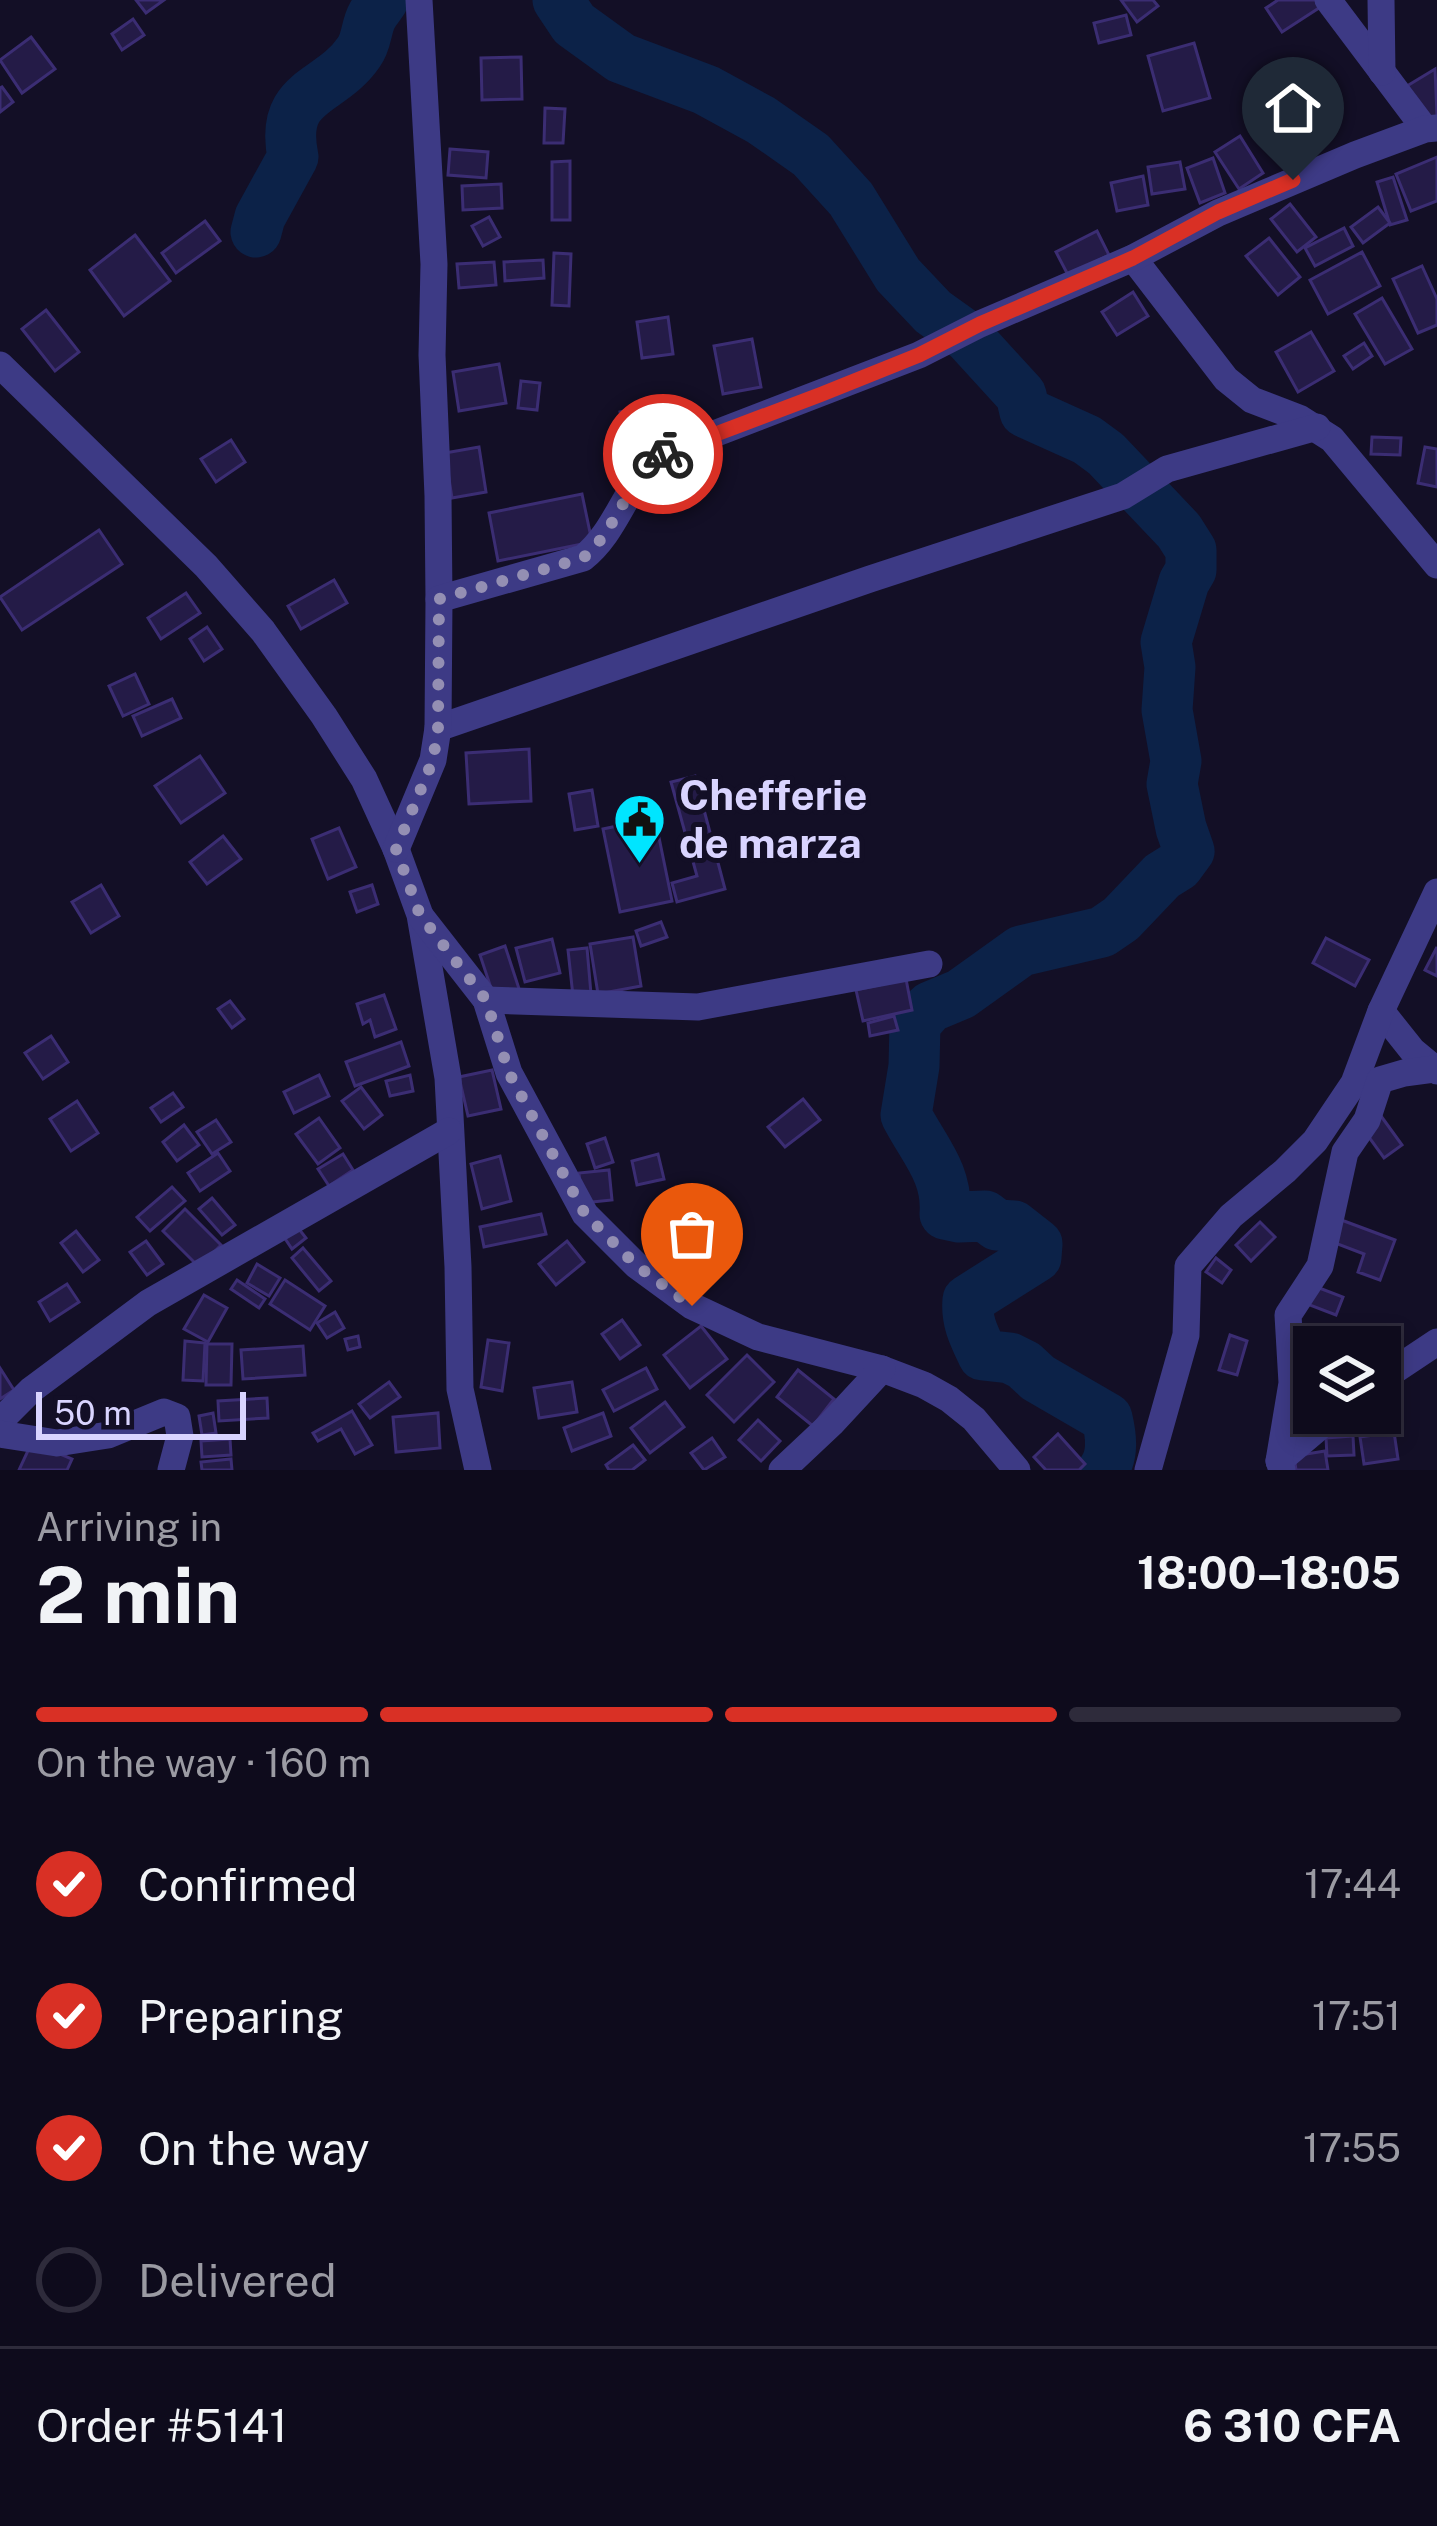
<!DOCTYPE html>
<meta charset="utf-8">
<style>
:root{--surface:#0e0b1c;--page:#1c1929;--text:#f1f3f6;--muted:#9b9ba3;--line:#2e2b3b;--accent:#d93025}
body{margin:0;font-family:"Public Sans",sans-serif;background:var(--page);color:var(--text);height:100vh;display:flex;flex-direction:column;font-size:45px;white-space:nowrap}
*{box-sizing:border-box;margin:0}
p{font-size:39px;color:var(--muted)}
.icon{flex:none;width:66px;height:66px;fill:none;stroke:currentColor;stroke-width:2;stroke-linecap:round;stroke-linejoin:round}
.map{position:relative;height:1470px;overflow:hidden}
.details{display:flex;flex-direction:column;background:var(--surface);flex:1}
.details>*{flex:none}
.fabs{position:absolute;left:1293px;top:1326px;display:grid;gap:24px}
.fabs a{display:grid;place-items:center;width:108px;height:108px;border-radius:0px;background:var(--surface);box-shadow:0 6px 18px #0003,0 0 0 3px var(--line);font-size:60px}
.scale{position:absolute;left:36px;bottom:30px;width:210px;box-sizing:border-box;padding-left:12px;border:6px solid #d9d4ff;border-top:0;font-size:33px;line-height:42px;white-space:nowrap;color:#d9d4ff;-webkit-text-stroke:9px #130f26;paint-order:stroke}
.pin{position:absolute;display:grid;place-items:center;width:102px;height:102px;color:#fff;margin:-123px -51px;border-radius:50% 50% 50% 0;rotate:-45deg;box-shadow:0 0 12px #0007}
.pin .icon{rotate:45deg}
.courier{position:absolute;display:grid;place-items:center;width:120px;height:120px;margin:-60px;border:9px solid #d93025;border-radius:50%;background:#fff;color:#222;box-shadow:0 3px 15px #0007}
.summary em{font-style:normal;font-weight:700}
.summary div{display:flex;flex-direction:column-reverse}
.summary{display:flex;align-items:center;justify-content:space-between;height:204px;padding:0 36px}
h1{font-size:78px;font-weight:700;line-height:90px}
.bar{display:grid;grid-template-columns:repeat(4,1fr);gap:18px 12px;align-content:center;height:144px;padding:0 36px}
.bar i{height:15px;border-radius:9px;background:var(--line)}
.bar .on{background:var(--accent)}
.bar p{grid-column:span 4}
.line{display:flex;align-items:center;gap:30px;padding:0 36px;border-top:3px solid var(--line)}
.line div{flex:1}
ol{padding:0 36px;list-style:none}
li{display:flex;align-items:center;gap:36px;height:132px}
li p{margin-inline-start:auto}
li .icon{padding:12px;border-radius:50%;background:var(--accent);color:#fff;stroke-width:4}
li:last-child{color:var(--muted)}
li i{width:66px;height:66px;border:6px solid var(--line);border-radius:50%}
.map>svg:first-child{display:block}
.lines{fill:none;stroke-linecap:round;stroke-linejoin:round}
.river{stroke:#0c2248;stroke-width:51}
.building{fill:#241b47;stroke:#3b2d73;stroke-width:3}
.minor{stroke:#3d3a85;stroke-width:27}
.done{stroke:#948fb3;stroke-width:12;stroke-dasharray:0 21.6}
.route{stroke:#d93025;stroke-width:15}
.labels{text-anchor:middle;stroke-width:10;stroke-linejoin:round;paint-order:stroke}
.poi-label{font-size:42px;font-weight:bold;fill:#d9d4ff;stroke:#130f26;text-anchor:start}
</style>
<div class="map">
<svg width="1437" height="1470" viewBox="0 0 1437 1470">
<rect width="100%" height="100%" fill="#130f26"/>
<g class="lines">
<!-- river -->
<g class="river">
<path d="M558,0L574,24L621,58L706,90L761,120L811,155L851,199L898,275L933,312L968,337L1021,395L1025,412L1087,440L1106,454L1179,531L1191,550V570L1184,582L1166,642L1170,667L1167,710L1176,761L1172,784L1181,828L1189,851L1178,866L1162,876L1121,919L1102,932L1021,951L961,994L930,1007L915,1024L914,1066L906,1115C924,1150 948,1173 945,1214L959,1217L985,1216L997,1225L1014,1226L1037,1244L1036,1257L968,1300C966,1321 974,1336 983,1355L1010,1358L1024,1365L1038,1378L1107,1418C1111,1435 1114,1455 1103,1470"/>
<path d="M256,232L260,217L293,157C279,88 330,95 359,52C367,41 366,27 372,16C375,10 380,5 383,0"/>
</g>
</g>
<!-- building -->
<g class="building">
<path d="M136,0H164L146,13Z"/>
<path d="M1121,0H1153L1158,6L1137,22Z"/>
<path d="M1278,0H1318L1322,6L1282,32L1266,8Z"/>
<path d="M1126,15L1131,35L1099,43L1094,23Z"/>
<path d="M133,19L144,35L122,50L112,34Z"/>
<path d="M31,37L55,69L22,93L0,60Z"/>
<path d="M1194,43L1210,98L1163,111L1148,56Z"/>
<path d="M521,57L522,99L482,100L481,58Z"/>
<path d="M1435,69L1437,116L1429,121L1407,86Z"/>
<path d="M2,87L13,102L0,112V88Z"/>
<path d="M545,108L565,109L563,143H544Z"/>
<path d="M1240,136L1263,173L1239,189L1215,152Z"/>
<path d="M450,149L488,152L486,178L448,175Z"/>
<path d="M1437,157V201L1411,211L1396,174Z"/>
<path d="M1213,158L1225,193L1200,203L1187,168Z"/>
<path d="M570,161V220H552V162Z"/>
<path d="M1180,162L1185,189L1152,194L1148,167Z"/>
<path d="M1143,176L1148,205L1117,211L1111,183Z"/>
<path d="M1393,177L1407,220L1390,225L1377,182Z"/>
<path d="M501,184L502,208L463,210L462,186Z"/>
<path d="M1290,204L1316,237L1297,252L1271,219Z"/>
<path d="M1378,207L1390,223L1363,243L1351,227Z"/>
<path d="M489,217L500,237L483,246L472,226Z"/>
<path d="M205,221L220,241L176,273L162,253Z"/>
<path d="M1344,228L1353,246L1315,266L1305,248Z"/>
<path d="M1097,231L1109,255L1068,275L1056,252Z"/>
<path d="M135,235L170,281L124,316L90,270Z"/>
<path d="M1269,238L1300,277L1278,295L1246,256Z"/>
<path d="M1362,252L1380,286L1328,314L1310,280Z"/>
<path d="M554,253L571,254L569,306L552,305Z"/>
<path d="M543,260L544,278L505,281L504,262Z"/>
<path d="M494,262L496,285L459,288L457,264Z"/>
<path d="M1422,266L1437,299V325L1418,333L1393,279Z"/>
<path d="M1133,292L1148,316L1117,335L1102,312Z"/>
<path d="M1382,298L1412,349L1385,364L1355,314Z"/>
<path d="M46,310L79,352L55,371L22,329Z"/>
<path d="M668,317L673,354L642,358L637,322Z"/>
<path d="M1311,332L1334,371L1298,392L1276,352Z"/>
<path d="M752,339L761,387L723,394L714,346Z"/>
<path d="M1364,343L1372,356L1353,369L1344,356Z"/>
<path d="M499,364L506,403L459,411L453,372Z"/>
<path d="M521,381L540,383L537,410L518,408Z"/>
<path d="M656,404L662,438L627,445L620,412Z"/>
<path d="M1372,437L1401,438L1400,455L1371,454Z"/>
<path d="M231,440L245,462L216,482L201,459Z"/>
<path d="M479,447L486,492L452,498L445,453Z"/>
<path d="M1425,447L1437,449V487L1418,483Z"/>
<path d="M582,494L592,542L498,561L489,513Z"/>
<path d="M99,530L122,564L22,630L0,597Z"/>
<path d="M334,580L347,603L301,629L288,606Z"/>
<path d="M186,593L200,613L161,639L148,618Z"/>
<path d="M207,627L222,649L204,661L190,639Z"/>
<path d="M135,674L149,704L123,716L109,686Z"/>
<path d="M172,699L181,718L142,736L133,716Z"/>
<path d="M529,749L531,801L469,804L466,753Z"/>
<path d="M200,756L225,793L181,823L155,786Z"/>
<path d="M695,776L725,889L677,902L672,883L697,876L671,782Z"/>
<path d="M592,790L598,826L575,830L569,794Z"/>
<path d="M655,818L672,901L620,912L603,829Z"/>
<path d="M339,828L356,867L328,879L312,839Z"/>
<path d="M223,836L241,859L207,884L190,862Z"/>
<path d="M101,885L119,916L91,933L72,902Z"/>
<path d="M372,885L378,904L357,912L350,892Z"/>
<path d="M661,922L667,937L641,946L636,931Z"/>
<path d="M633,937L641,986L598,994L590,944Z"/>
<path d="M1326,938L1369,960L1355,986L1313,963Z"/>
<path d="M552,939L560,973L525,982L516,948Z"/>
<path d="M505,946L524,1004L499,1012L480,955Z"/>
<path d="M1437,947V976L1425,970Z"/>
<path d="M587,948L591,994L573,996L568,950Z"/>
<path d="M906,979L912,1010L863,1021L856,990Z"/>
<path d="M384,995L396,1029L375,1037L370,1020L363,1024L357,1004Z"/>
<path d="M230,1001L244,1019L232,1028L218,1009Z"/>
<path d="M894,1016L898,1030L870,1036L868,1023Z"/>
<path d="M51,1036L68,1062L43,1079L25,1053Z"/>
<path d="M401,1042L409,1066L355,1086L346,1062Z"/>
<path d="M492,1070L501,1109L468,1116L459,1077Z"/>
<path d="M319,1075L329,1096L294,1113L284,1092Z"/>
<path d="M410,1075L413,1091L390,1096L386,1081Z"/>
<path d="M361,1087L382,1115L364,1129L342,1101Z"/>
<path d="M173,1093L183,1107L161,1122L151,1108Z"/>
<path d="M803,1099L820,1120L785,1147L768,1127Z"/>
<path d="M77,1101L98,1133L71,1151L50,1119Z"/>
<path d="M1381,1116L1402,1145L1384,1158L1363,1129Z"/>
<path d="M319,1118L340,1148L318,1164L296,1134Z"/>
<path d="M216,1120L231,1142L212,1154L197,1132Z"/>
<path d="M184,1125L199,1145L177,1161L163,1142Z"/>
<path d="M605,1138L613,1162L595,1168L587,1144Z"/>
<path d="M218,1153L230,1171L200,1191L188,1173Z"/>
<path d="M343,1154L353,1170L329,1186L318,1169Z"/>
<path d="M658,1154L664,1179L637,1185L632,1161Z"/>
<path d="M500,1156L511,1201L482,1209L471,1164Z"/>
<path d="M609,1170L612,1200L582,1203L579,1173Z"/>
<path d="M172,1187L185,1201L150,1231L137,1217Z"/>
<path d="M212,1198L235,1225L222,1235L199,1209Z"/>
<path d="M185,1209L221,1245L199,1267L163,1231Z"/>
<path d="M541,1214L546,1234L484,1247L480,1227Z"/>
<path d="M1336,1218L1395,1240L1380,1280L1358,1272L1364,1254L1327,1240Z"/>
<path d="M1260,1222L1275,1237L1251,1261L1236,1245Z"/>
<path d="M295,1224L306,1238L292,1249L282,1234Z"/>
<path d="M76,1231L99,1260L83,1272L61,1243Z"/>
<path d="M146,1241L163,1264L147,1275L130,1252Z"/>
<path d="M567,1241L584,1262L556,1285L539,1264Z"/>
<path d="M303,1248L331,1281L319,1291L292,1258Z"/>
<path d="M1216,1258L1231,1270L1222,1283L1206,1272Z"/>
<path d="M257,1264L280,1278L269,1296L247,1283Z"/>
<path d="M237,1280L265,1299L259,1308L231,1289Z"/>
<path d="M285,1280L325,1306L310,1330L270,1304Z"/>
<path d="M67,1284L79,1302L50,1321L39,1302Z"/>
<path d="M1314,1286L1343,1297L1336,1315L1307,1304Z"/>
<path d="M204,1295L227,1308L208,1342L184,1329Z"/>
<path d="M335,1312L344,1328L327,1338L317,1323Z"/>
<path d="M622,1320L640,1345L620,1359L602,1334Z"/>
<path d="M701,1326L727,1359L690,1388L664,1355Z"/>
<path d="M1230,1335L1247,1341L1237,1375L1219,1370Z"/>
<path d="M358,1336L360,1347L348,1350L345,1339Z"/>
<path d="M488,1340L509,1343L502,1391L481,1387Z"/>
<path d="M185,1341L205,1343L203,1381L183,1380Z"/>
<path d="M207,1344H232L231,1385H206Z"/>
<path d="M303,1346L305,1375L243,1379L241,1350Z"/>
<path d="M747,1355L774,1382L734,1422L707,1395Z"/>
<path d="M0,1368L14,1390L0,1399Z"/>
<path d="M646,1368L657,1389L614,1411L603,1390Z"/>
<path d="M798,1370L834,1399L813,1426L777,1397Z"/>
<path d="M389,1382L400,1397L370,1418L359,1404Z"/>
<path d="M572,1382L577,1412L539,1418L534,1388Z"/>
<path d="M267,1398L268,1418L219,1421L218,1401Z"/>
<path d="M665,1402L684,1427L650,1453L631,1428Z"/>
<path d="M352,1411L372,1445L355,1454L341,1429L318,1441L313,1433Z"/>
<path d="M213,1413L216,1433L202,1435L199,1416Z"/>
<path d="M438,1413L440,1448L396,1452L393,1417Z"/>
<path d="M603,1413L611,1436L572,1451L564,1428Z"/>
<path d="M758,1420L780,1441L761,1461L739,1440Z"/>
<path d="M1394,1432L1398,1459L1364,1464L1360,1437Z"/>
<path d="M1058,1434L1085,1464L1079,1470H1046L1034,1457Z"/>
<path d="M1353,1436L1354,1455L1327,1456L1326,1438Z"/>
<path d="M712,1438L725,1457L704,1470L691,1453Z"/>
<path d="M230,1439L231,1455L202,1457L201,1441Z"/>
<path d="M32,1442L72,1459L67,1470H19Z"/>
<path d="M633,1445L645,1460L632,1470H609L606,1465Z"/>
<path d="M1325,1451L1328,1470H1296L1294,1456Z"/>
<path d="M231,1459L232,1470H202L201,1462Z"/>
</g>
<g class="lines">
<!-- minor -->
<g class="minor">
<path d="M419,0L434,264L432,355L438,496L439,599"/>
<path d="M1328,0L1425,129"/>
<path d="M1381,0L1382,72"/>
<path d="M1133,258L1226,379L1252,400L1299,418L1332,439L1437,565"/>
<path d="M0,365L206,566L263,631L324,716L364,779L396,849L420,915L448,1078L458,1267L460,1389L478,1470"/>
<path d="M438,728L870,579L1123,496L1167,469L1317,427"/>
<path d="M396,849L433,760L438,728L439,599L583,558C619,529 624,485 662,454L919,355L980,324L1133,258L1218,213L1355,155L1425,129L1437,128"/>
<path d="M422,918L486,1000L509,1073L585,1214L636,1265L692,1306L758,1337L882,1369L924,1385L949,1399L974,1419L1017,1470"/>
<path d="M486,1000L698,1007L929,964"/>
<path d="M1381,1011L1412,1050L1437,1071"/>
<path d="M1380,1380L1437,1342"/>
<path d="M0,1421L31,1390L148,1303L449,1131"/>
<path d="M0,1434L57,1443L108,1435L164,1412L177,1417L180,1436L171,1470"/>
<path d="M1279,1461L1336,1413"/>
<path d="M782,1470L831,1424L882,1369"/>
<path d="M1148,1470L1186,1335L1188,1266L1231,1216L1285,1171L1315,1141L1354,1083L1381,1011L1437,892"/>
<path d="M1282,1470L1279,1461L1292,1383L1288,1315L1320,1266L1345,1152L1367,1120L1380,1080L1404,1073L1434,1069"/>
</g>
</g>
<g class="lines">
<!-- done -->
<path class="done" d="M663,454C624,483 619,528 583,558L439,599L438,728L433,760L396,849L420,915L486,1000L509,1073L585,1214L636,1265L692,1306"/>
<!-- route -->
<path class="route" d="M663,454L822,394L919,355L980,324L1133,258L1218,212L1293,180"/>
</g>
<!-- icons -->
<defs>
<symbol id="civic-pin" viewBox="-11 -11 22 30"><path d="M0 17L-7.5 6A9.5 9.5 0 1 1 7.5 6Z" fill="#00e5ff" stroke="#130f26"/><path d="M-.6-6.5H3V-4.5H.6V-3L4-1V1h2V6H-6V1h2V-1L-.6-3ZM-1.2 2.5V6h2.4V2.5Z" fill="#111"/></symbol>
</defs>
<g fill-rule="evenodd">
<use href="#civic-pin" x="610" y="790" width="59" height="81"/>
</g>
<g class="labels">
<!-- poi labels -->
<g class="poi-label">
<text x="679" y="810">Chefferie<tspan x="679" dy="48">de marza</tspan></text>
</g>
</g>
</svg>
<div class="fabs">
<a><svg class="icon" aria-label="layers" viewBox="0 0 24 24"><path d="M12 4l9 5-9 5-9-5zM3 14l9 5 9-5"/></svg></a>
</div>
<div class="scale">50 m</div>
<div class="pin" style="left:692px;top:1306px;background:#ea580c"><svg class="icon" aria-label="bag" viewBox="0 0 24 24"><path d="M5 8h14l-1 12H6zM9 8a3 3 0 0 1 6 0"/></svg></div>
<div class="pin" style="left:1293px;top:180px;background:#1f2937"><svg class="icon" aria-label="home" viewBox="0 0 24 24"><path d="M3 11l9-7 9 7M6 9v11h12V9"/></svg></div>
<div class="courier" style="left:663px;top:454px"><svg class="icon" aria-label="bike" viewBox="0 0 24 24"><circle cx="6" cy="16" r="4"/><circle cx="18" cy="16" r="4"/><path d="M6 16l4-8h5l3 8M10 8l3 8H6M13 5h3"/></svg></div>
</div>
<section class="details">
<div class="summary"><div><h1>2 min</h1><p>Arriving in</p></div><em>18:00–18:05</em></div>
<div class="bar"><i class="on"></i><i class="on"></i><i class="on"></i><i></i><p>On the way · 160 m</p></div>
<ol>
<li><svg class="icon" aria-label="check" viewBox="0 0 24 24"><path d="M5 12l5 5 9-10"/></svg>Confirmed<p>17:44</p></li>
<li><svg class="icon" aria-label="check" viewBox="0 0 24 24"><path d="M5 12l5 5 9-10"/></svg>Preparing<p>17:51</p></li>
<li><svg class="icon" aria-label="check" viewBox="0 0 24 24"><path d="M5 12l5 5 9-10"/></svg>On the way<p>17:55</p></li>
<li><i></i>Delivered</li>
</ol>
<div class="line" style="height:156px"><div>Order #5141</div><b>6 310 CFA</b></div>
</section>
